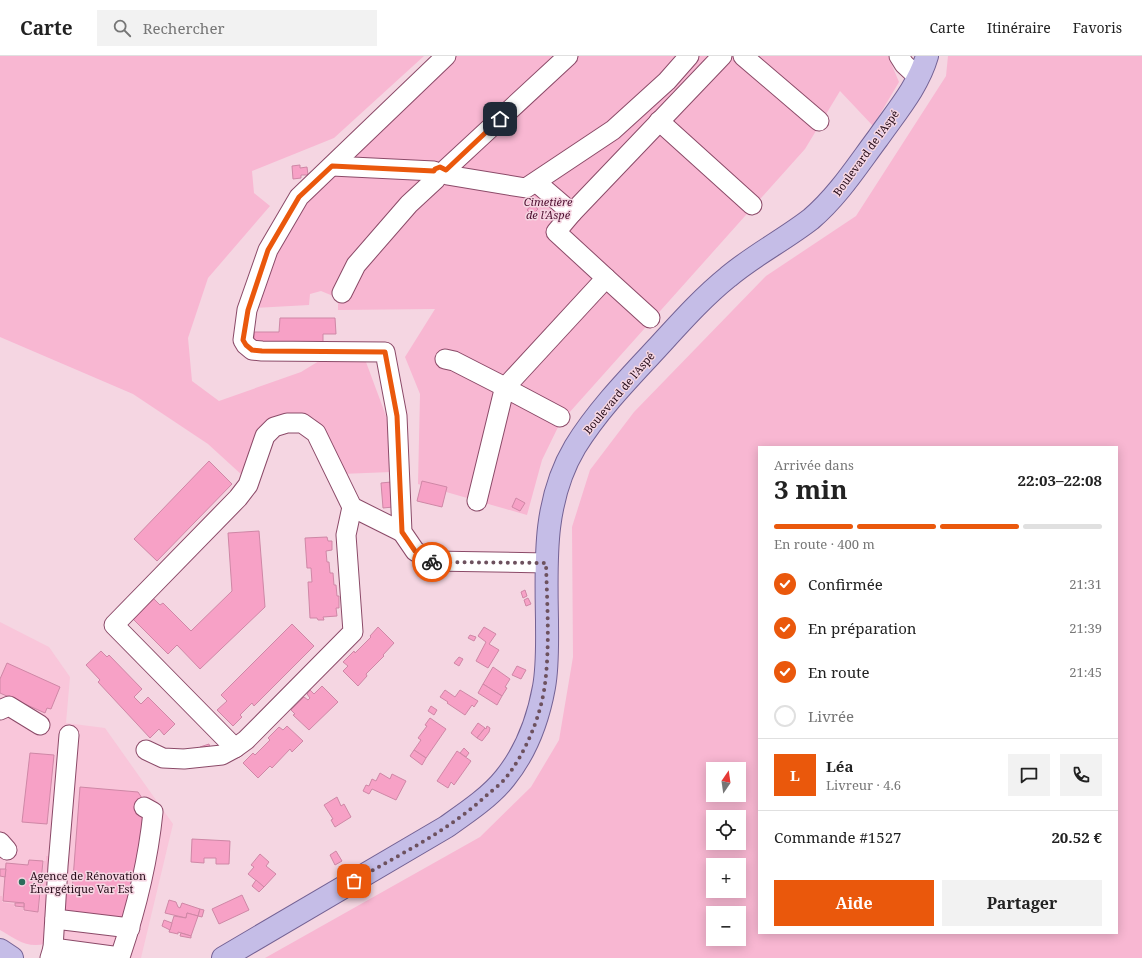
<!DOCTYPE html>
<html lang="fr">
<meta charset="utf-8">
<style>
:root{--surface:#fff;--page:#f2f2f2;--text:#222;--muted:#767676;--line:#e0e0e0;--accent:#ea580c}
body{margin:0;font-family:"Noto Serif",serif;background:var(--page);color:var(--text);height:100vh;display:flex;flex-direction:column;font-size:15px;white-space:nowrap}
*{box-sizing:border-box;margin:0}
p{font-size:13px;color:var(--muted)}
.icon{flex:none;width:22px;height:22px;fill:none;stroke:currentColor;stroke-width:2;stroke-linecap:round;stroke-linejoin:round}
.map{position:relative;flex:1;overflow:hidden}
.sheet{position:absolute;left:758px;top:390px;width:360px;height:488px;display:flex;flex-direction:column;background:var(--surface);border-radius:0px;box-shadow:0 2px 10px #0003}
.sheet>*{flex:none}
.needle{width:26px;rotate:13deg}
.buttons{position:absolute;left:706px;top:706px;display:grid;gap:8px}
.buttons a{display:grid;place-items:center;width:40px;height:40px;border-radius:0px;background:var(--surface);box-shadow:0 2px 10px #0003;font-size:20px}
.pin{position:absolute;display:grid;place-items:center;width:34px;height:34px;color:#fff;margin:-17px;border-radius:8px;box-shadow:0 2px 6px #0006}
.courier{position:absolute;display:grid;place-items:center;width:40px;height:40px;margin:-20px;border:3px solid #ea580c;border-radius:50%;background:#fff;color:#222;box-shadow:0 1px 5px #0007}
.overview em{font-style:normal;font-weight:700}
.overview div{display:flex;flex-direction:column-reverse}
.overview{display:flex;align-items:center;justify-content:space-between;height:68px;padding:0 16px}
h1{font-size:26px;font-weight:700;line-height:30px}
.bar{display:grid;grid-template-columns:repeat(4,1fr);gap:6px 4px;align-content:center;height:48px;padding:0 16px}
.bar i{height:5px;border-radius:3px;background:var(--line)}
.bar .on{background:var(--accent)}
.bar p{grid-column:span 4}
.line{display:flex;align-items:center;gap:10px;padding:0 16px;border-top:1px solid var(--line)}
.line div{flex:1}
.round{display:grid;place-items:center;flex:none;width:42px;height:42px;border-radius:0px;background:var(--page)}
ol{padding:0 16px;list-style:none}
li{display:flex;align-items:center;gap:12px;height:44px}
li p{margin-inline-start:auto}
li .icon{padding:4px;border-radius:50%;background:var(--accent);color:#fff;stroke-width:4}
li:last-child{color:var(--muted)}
li i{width:22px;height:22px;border:2px solid var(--line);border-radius:50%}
.cta{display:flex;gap:8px;margin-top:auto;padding:8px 16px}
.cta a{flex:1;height:46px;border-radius:0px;background:var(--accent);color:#fff;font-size:16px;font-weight:700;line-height:46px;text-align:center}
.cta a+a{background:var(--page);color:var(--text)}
header{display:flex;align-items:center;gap:24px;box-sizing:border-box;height:56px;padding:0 20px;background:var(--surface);border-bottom:1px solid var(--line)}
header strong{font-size:19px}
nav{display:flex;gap:22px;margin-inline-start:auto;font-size:14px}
.search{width:280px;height:36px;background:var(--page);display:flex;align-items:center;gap:10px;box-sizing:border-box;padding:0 14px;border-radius:0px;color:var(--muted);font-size:15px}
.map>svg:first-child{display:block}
.built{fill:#f9c6da}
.green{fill:#f8b7d2;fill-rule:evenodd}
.building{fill:#f7a1c6;stroke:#cf87a6}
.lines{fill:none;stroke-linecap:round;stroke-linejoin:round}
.minor-casing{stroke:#8b4a68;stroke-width:21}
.major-casing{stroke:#746294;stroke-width:24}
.minor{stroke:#fff;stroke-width:19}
.major{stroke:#c5bde7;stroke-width:22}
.done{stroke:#6d515e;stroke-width:4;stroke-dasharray:0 7.2}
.route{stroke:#ea580c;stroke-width:5}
.poi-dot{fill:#2c6c5b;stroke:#f5d6e2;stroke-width:1.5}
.labels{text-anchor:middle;stroke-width:3;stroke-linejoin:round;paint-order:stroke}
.street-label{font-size:11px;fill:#240a17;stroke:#f5d6e2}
.park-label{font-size:11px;font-style:italic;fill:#4f0f31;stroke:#f5d6e2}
.poi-label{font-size:11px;fill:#240a17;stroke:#f5d6e2;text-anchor:start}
</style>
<header>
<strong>Carte</strong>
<div class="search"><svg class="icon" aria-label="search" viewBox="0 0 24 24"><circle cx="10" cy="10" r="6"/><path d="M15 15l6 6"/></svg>Rechercher</div>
<nav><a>Carte</a><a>Itinéraire</a><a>Favoris</a></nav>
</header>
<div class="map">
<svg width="1142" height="902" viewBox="0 0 1142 902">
<rect width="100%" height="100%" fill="#f5d6e2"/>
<!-- built -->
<path class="built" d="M0,566L49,591L70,621L66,667L105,672L173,768L141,902H64L46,889L0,864Z"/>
<!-- green -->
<g class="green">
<path d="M0,0H424L334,82L252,115L254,137L270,150L208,222L188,282L192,325L219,345L301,316L319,305L366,306L389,368L391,416L341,418L330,388L314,362L292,357L273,362L261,370L250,395L243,420L208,388L133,338L0,281Z"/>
<path d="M452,0H888L899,26L873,70L840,35L805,93L560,367L542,404L527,459L418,428L420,338L405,301L435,253L338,254V242L321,235L310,238L309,249L253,252L271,206L302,153L354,98Z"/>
<path d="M948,0H1142V902H265L480,781L531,731L559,684L573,601L572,471L590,414L634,356L766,220L856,160L946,20ZM759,391H1117V877H759ZM713,713H739V739H713ZM713,761H739V787H713ZM713,809H739V835H713ZM713,857H739V883H713Z"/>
<path d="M46,800H53L45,888C25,892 16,883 0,874V840H2V846L14,848V851L23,852V855L39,856L44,805H46Z"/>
</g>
<!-- building -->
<g class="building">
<path d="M300,109V112L307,111L308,119H301V122L293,123L292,110Z"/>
<path d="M532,148L538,153L532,159L527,154Z"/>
<path d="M280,262H335L336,278H323V290H254V276H279Z"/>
<path d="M209,405L232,428L157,505L134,483Z"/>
<path d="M422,425L447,431L442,451L417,445Z"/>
<path d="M391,426L393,451L383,452L381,427Z"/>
<path d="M516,442L525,447L520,455L512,451Z"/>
<path d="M259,475L265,551L200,613L177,589L168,598L132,562L153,542L160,549L163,547L191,575L232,535L228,477Z"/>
<path d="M327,481L328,485H332V494L326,495L327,506H329L330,517H333L334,529H336L337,540H339V552H336L337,560L323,561L324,564H318L317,562H310L308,526H312L311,512H307L305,482Z"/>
<path d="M525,534L527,540L523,542L521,536Z"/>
<path d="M528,542L531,548L526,550L524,544Z"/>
<path d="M292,568L314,590L254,650L252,647L240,659L242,661L233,670L217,654L227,645L221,639Z"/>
<path d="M378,571L394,587L383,599L384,600L366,618L367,620L358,630L343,615L348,610L343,606L354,595L355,597L371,581L370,580Z"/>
<path d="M484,571L496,578L489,588L499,594L488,612L476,605L486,586L478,580Z"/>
<path d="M470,579L476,581L474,585L468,582Z"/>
<path d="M101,595L107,601L109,599L142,633L134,641L141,648L148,641L175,668L164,679L159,673L150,682L98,626L100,624L86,609Z"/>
<path d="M459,601L463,603L459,610L454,607Z"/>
<path d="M7,607L60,631L51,653L47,652L45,657L0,637V623Z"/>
<path d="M517,610L526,614L521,623L512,619Z"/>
<path d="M493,611L510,623L505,631L507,632L502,640L483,628Z"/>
<path d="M483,628L502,640L497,649L478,637Z"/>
<path d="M322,630L338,646L309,674L293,659L295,658L291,654L304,641L308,644L310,642L307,638L310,634L314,638Z"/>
<path d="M445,634L455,641L460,634L478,645L474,651L472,649L465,659L447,647L448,646L440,641Z"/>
<path d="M431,650L437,654L434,659L428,655Z"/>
<path d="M430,662L446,673L426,702L414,694L421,684L418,682L427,670L425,669Z"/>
<path d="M478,667L485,672L477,682L471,677Z"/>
<path d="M287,670L303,685L292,696L290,693L272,712L270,710L258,722L243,707L253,697L255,699L270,684L268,682L279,671L283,674Z"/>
<path d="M487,670L490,672L489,676L482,685L477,682L485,672L486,673Z"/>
<path d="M209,688L210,692L201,695L200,691Z"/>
<path d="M464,692L469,697L466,701L460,697Z"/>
<path d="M414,694L426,702L422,709L410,700Z"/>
<path d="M457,695L471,705L454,729L451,726L448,732L437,725Z"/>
<path d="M30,697L54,699L47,768L22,766Z"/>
<path d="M380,717L390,723L392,718L406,725L396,744L372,733L369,738L363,735L366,729L369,730L372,723L376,725Z"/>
<path d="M80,731L138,736L144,745L136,841L128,865L64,860L66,835L72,836Z"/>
<path d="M337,741L341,750L344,748L351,761L335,771L331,764L333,763L324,749Z"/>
<path d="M192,783L230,785L229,808H216V802H204V807L191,806Z"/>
<path d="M336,795L342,805L335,809L330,799Z"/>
<path d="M260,798L269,806L266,810L276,818L264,831L248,818L254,811L251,809Z"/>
<path d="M29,804L43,805L38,856L24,854V847L3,845L6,807L28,809Z"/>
<path d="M0,813H6L5,821L0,820Z"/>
<path d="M256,824L264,831L259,836L252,830Z"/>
<path d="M242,839L249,854L219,868L212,853Z"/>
<path d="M169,844L176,846L178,851L180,852L182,847L200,853L198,860L187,857L186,862L165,857Z"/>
<path d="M15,847H24V851L15,850Z"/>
<path d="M200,853L204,854L202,861L198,860Z"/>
<path d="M187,857L198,860L191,880L178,876V878L169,876L174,860L186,862Z"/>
<path d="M164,864L172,867L170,874L162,870Z"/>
<path d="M181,877L191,880V882L180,880Z"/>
</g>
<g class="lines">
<defs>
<g id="minor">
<path d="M446,0L299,141L268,194L247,254L243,284L246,289L252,294L262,295L385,296L397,360L402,476L415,495L431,505L547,507"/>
<path d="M743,0L819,65"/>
<path d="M899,0L904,8L919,22"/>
<path d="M659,65L752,149"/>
<path d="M332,110L434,115"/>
<path d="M446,113L568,0"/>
<path d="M447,119L526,132L613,74L667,25L689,0"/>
<path d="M572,157L722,0"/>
<path d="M606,222L650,262"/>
<path d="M342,237L356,209L409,148L436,123"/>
<path d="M445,303L454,305L499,328"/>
<path d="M510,326L606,222L556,176L572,157L536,126"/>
<path d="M511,335L560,361"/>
<path d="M477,445L503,338"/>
<path d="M0,654L9,650L40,669"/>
<path d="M235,692L246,684L353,576L346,479L352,451"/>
<path d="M146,694L163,702L184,703L222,699L235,692L114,569L238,442L248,429L265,380L274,371L287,367H302L316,377L352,451L402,476"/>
<path d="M0,786L7,794"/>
<path d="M55,863L130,872"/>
<path d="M53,892L58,810L69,679"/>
<path d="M50,902L53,892L120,901C136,854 148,806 153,756L144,751"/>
</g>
<g id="major">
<path d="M0,894L12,902"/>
<path d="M223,902L446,771C466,757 490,741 505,722C526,696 538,664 544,631C548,609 547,586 547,564C546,504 543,445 575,391C597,355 628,323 657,292C680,267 702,242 728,221C754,199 784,184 811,163C838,140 857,110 878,82C896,56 918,31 927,0"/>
</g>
</defs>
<!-- minor casing -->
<use href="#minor" class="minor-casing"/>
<!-- major casing -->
<use href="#major" class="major-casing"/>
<!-- minor -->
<use href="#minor" class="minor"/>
<!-- major -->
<use href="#major" class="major"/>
</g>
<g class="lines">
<!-- done -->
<path class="done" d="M354,825C400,798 449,775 488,738C493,734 499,729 504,724C525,699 541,660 545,628C550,588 547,547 546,507L432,506"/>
<!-- route -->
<path class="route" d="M432,506L415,495L402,476L397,360L385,296L262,295L252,294L246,289L243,284L248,254L268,194L299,141L332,110L434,115L435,113L440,111L446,114L500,63"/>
</g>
<!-- markers -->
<circle class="poi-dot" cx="22" cy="826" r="4"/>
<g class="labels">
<!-- street labels -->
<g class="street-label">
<text transform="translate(866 97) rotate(-54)" y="4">Boulevard de l'Aspé</text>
<text transform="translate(619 337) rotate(-50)" y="4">Boulevard de l'Aspé</text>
</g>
<!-- park labels -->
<g class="park-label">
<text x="548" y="150">Cimetière<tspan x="548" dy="13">de l'Aspé</tspan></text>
</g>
<!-- poi labels -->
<g class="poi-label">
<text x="30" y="824">Agence de Rénovation<tspan x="30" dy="13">Énergétique Var Est</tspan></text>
</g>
</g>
</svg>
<div class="buttons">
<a><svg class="needle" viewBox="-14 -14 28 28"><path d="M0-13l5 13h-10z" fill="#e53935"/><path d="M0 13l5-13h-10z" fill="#767676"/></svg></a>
<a><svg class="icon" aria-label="locate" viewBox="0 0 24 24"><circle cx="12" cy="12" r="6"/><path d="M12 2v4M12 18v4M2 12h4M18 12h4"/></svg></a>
<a>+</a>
<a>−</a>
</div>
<div class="pin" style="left:354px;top:825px;background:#ea580c"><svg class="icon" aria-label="bag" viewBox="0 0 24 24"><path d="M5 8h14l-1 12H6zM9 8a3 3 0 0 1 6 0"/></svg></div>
<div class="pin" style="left:500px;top:63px;background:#1f2937"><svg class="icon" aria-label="home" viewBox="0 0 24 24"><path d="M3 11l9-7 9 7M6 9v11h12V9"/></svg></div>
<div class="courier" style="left:432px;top:506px"><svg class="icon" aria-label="bike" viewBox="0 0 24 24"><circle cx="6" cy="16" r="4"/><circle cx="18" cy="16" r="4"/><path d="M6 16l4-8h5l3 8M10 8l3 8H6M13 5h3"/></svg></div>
<section class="sheet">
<div class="overview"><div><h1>3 min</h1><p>Arrivée dans</p></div><em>22:03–22:08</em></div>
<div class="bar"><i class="on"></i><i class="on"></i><i class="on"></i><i></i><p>En route · 400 m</p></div>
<ol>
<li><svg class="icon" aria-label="check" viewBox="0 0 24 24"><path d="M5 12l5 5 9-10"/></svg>Confirmée<p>21:31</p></li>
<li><svg class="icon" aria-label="check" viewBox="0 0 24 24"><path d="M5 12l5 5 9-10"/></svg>En préparation<p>21:39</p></li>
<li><svg class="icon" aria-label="check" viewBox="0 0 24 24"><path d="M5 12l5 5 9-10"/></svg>En route<p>21:45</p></li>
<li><i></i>Livrée</li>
</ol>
<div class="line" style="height:72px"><b class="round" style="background:var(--accent);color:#fff">L</b><div><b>Léa</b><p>Livreur · 4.6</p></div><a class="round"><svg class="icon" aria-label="chat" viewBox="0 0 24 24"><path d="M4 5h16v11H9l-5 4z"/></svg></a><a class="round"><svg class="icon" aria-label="phone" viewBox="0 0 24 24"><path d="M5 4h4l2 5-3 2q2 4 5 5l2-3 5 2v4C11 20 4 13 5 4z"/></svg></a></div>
<div class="line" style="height:52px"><div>Commande #1527</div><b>20.52 €</b></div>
<div class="cta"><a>Aide</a><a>Partager</a></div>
</section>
</div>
